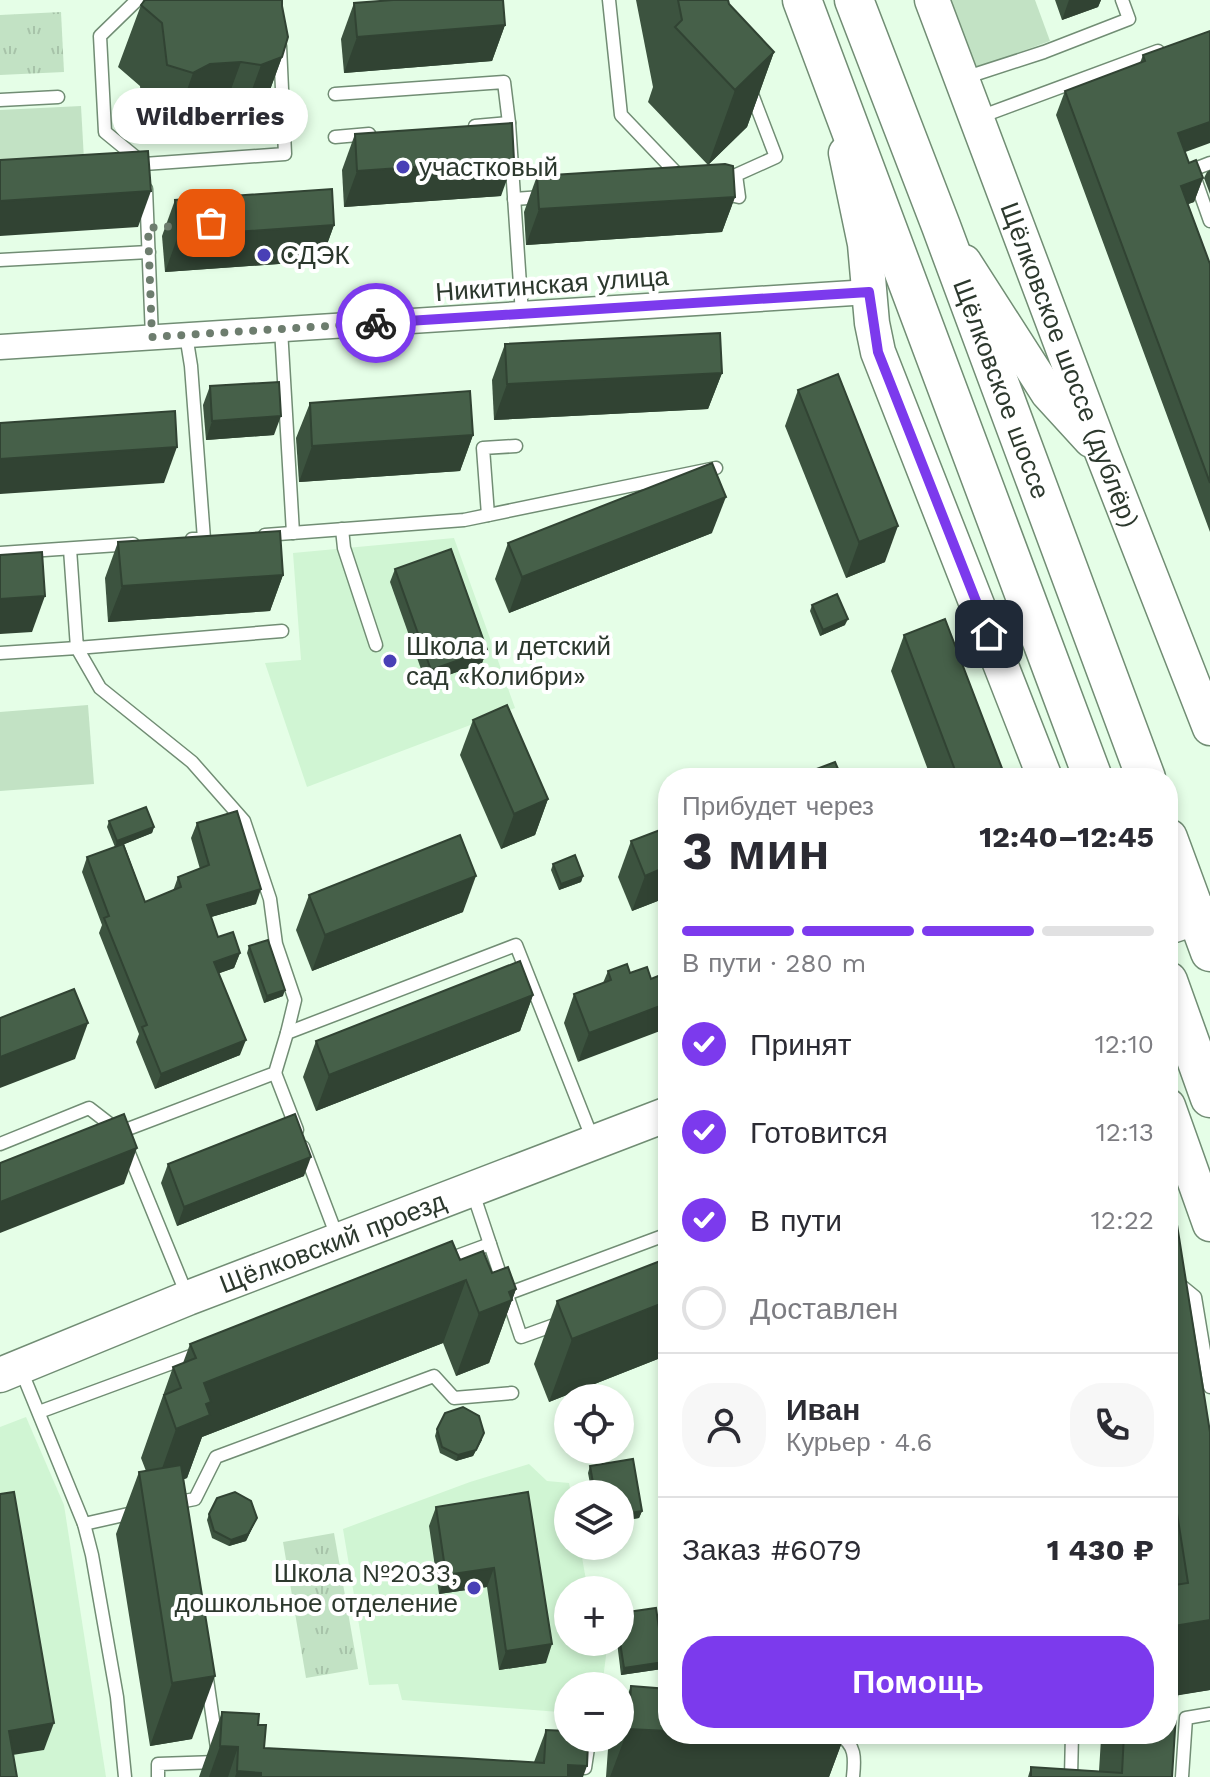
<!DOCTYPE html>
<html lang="ru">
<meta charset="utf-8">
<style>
:root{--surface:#fff;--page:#f7f7f7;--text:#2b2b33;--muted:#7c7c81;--line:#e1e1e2;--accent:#7c3aed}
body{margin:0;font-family:"Work Sans",sans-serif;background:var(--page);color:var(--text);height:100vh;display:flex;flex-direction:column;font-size:30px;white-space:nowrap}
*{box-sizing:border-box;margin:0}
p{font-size:26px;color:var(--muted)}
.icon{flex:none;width:44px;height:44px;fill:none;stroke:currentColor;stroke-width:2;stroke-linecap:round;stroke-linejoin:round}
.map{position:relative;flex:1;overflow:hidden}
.details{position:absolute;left:658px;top:768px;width:520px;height:976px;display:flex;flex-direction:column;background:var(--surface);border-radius:32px;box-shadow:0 4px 12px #0003}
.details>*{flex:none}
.tools{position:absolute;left:554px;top:1384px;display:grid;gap:16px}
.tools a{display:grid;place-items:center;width:80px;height:80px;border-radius:50%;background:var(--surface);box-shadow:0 4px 12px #0003;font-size:40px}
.pin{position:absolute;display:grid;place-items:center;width:68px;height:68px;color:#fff;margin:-34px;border-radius:16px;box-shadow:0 4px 12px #0006}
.courier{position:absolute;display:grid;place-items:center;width:80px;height:80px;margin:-40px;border:6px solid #7c3aed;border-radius:50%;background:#fff;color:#222;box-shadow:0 2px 10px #0007}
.bubble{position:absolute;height:56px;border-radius:28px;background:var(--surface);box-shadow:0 4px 12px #0003;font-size:26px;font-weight:700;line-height:56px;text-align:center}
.headline em{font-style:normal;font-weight:700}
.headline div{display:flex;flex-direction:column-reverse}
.headline{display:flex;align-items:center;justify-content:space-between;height:136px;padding:0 24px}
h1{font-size:52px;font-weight:700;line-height:60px}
.bar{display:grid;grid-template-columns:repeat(4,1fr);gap:12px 8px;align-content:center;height:96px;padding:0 24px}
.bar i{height:10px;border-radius:6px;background:var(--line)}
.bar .current{background:var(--accent)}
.bar p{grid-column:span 4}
.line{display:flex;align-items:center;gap:20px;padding:0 24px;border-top:2px solid var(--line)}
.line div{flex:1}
.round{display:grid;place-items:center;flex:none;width:84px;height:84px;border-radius:32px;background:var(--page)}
ol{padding:0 24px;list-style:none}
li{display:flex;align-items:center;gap:24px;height:88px}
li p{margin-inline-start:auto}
li .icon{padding:8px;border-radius:50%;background:var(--accent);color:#fff;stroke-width:4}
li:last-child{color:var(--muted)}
li i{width:44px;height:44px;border:4px solid var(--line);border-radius:50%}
.primary-button{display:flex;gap:16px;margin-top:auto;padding:16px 24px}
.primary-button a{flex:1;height:92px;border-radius:32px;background:var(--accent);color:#fff;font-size:32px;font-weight:700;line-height:92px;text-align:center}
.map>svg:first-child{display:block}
.built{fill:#d0f5d3}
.grass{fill:#c2e2c4}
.park{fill:url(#park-tufts)}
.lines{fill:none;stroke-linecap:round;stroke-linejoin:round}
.lane-casing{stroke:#718d74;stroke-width:15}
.street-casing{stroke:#718d74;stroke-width:27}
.secondary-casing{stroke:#718d74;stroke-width:37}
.primary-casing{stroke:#718d74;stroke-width:41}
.lane{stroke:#fff;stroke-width:12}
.street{stroke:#fff;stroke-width:24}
.secondary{stroke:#fff;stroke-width:34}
.primary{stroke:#fff;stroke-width:38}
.wall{fill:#3c533f}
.shaded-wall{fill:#314333}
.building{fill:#466049;stroke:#314333;stroke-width:2}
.done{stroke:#6d7d6e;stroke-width:8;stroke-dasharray:0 14.4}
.route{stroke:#7c3aed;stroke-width:10}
.poi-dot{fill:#4940b6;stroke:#fff;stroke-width:3}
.labels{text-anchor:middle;stroke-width:8;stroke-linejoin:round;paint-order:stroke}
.poi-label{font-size:26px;fill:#2c382d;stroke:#fff;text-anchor:start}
.street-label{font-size:26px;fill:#2c382d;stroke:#fff}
</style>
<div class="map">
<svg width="1210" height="1777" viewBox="0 0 1210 1777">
<defs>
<pattern id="park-tufts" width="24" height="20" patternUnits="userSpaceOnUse" patternTransform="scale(2)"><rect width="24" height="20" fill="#c2e2c4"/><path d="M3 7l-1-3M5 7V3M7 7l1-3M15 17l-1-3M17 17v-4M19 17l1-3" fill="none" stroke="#a7c3a9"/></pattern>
</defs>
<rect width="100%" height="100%" fill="#e5fee7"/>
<!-- built -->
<g class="built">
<path d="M454,538L515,708L307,787L265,663L301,660L293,553Z"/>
<path d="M26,1417L64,1505L106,1777H0V1427Z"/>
<path d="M529,1464L547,1481L569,1483L571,1494H568V1546H580L586,1580L596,1585V1590H568V1642H604L606,1656L603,1679L568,1686L565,1689L559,1712L402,1700L398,1684L369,1685L343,1529L470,1482Z"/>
</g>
<!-- grass -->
<g class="grass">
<path d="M950,0H1035L1050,41L976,68Z"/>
<path d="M81,106L84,160L0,165V110Z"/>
<path d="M88,705L94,784L0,791V712Z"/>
</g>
<!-- park -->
<g class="park">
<path d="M61,12L64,72L0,75V15Z"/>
<path d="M334,1533L358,1669L306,1678L283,1542Z"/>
</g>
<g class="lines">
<defs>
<g id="lane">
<path d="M137,0L100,36L105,132L144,164L285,154L280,46"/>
<path d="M609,0L621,115L683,180"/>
<path d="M964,78L1044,52L1129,19L1122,0"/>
<path d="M335,94L504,82L509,123"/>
<path d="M0,100L58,97"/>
<path d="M977,118L1158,51"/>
<path d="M475,126L509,123L522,314"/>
<path d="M335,137L369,134"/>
<path d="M1210,163L1192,170L1210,221"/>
<path d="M146,189L152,337"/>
<path d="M720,193L739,197L736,175L776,157L750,89"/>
<path d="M514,199L542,197"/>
<path d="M0,260L149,252"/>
<path d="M281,329L293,533"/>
<path d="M186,335L191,366L204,539H192"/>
<path d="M488,515L483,448L516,446"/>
<path d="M342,529L344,548L376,645"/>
<path d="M265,535L464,520L716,468"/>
<path d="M70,549L77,648L282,631"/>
<path d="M0,553L133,544"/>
<path d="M0,653L77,648L100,688L192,762L244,821L270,899L276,944L295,1000L287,1033"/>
<path d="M275,1073L297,1130"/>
<path d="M0,1144L89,1108L120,1132L275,1073L287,1033L516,945L593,1140"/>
<path d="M126,1146L187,1295"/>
<path d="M303,1147L338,1239"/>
<path d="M473,1193L521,1337L560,1323"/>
<path d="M444,1261L490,1244"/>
<path d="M1168,1275L1195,1297L1210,1387"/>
<path d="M507,1294L668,1234"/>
<path d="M21,1370L84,1524L92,1555L117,1697L125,1777"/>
<path d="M39,1412L199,1353"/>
<path d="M174,1503L195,1499L216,1457L434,1376L454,1398L512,1393"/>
<path d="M84,1524L137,1512"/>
<path d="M207,1679L217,1748"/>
<path d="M838,1734C856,1745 855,1758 853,1777"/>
<path d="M585,1768L588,1748L594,1738"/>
<path d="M158,1777V1764L217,1762"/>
<path d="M1071,1777L1072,1734"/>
<path d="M1182,1777L1186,1718L1210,1714"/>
</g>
<path id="street" d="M0,347L869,292"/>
<g id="secondary">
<path id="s1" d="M932,0L1102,452L1210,728"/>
<path d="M846,153L865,244L872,323L878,352L1045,778"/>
<path d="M964,262L1048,393L1091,440"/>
<path d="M1168,927L1210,913"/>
<path d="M1168,1106L1210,1224"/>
<path id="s2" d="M0,1375L188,1298L668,1114"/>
</g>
<g id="primary">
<path d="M802,0L1093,778"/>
<path id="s3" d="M854,0L941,226L1146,778"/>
<path d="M1168,838L1210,952"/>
<path d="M1168,981L1210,1098"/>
</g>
</defs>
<!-- lane casing -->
<use href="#lane" class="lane-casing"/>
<!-- street casing -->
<use href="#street" class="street-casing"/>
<!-- secondary casing -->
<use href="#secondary" class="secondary-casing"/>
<!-- primary casing -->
<use href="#primary" class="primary-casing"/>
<!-- lane -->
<use href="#lane" class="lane"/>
<!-- street -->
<use href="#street" class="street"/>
<!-- secondary -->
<use href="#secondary" class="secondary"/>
<!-- primary -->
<use href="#primary" class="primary"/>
</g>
<!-- wall -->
<g class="wall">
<path d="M636,0H728L729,4L774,52L747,127L708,165L648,102L653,87Z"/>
<path d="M1055,0H1101L1098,7L1062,20Z"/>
<path d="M354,3L505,25L492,61L344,73L341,39Z"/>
<path d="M141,5L282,6V57L259,120L238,128L218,125L188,127L171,135L144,127L140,86L118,67Z"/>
<path d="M1143,55L1189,163L1203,178L1194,202L1188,204L1210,264V532L1056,115L1065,91L1140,63Z"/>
<path d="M355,134L501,196L344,207L342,170Z"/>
<path d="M1210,170V194L1204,178L1207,172Z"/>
<path d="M537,176L735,197L722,232L526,245L524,212Z"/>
<path d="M175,200L334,225L321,261L165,272L162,236Z"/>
<path d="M505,344L722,373L708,409L494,420L492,380Z"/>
<path d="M210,386L274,435L206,440L203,405Z"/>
<path d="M798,390L885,562L846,578L785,426Z"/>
<path d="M310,403L473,435L460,471L299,482L296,438Z"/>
<path d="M712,533L509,613L495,579L508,543Z"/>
<path d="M118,542L283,575L270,611L108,622L105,578Z"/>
<path d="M395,569L487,650L482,663L426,683L390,582Z"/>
<path d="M812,605L845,625L820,636L810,611Z"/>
<path d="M904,635L1000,778H931L891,671Z"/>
<path d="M473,720L548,799L535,835L501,849L460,755Z"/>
<path d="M109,821L154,827L152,833L124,844L145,902L173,891L178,877L200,869L191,838L197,823L256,904L211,917L218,937L240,953L234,968L219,973L240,1055L155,1089L136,1042L139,1034L99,933L102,925L82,872L87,857L115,847L107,827Z"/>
<path d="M668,827V897L632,911L618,877L631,841Z"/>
<path d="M553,864L583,876L581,882L559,890L551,870Z"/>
<path d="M309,895L463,912L312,971L296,930Z"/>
<path d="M249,946L283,996L264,1003L247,953Z"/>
<path d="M627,964L578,1062L564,1023L574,994L603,983L608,971Z"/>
<path d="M533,995L520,1031L316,1111L303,1077L316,1041Z"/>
<path d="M168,1164L304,1176L177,1226L161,1183Z"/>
<path d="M1168,1187L1210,1432V1690L1177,1695L1172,1777H1028L1031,1767L1099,1771L1101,1739L1103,1734H1168Z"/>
<path d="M668,1258V1355L549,1402L534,1364L557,1301Z"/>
<path d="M460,1260L492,1273L516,1289L489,1363L456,1376L443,1343L202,1437L187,1478L184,1479L192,1739L150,1746L116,1534L139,1472L146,1471L141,1458L173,1367L183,1363L190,1344Z"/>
<path d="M437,1429L482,1440L473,1456L456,1461L440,1453L435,1436Z"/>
<path d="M590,1466L642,1511L639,1518L620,1521V1494H592L588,1473Z"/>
<path d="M528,1492L546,1663L499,1670L487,1587L439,1594L429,1526L436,1507Z"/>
<path d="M209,1514L257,1518L246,1541L229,1546L212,1538L207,1520Z"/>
<path d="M617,1642H620L664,1662L662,1669L621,1675Z"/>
<path d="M631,1686L842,1742L829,1777H606L608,1749L612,1738H620V1715Z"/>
<path d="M222,1712L258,1725L264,1748L534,1762L546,1730L581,1743L583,1777H199Z"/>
</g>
<!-- shaded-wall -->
<g class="shaded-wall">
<path d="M1069,0H1101L1098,7L1062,20Z"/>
<path d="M505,25L492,61L344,73L357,37Z"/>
<path d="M774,52L747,127L708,165L735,90Z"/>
<path d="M282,57L259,120L238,128L261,65Z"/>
<path d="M241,62L218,125L188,127L171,135L193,73L210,64Z"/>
<path d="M1210,122V143L1169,158L1178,133Z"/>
<path d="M514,160L501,196L344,207L357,171Z"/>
<path d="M1203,178L1194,202L1172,210L1181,186Z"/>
<path d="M151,191L138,227L0,236V201Z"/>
<path d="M735,197L722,232L526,245L539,209Z"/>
<path d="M334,225L321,261L165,272L178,236Z"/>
<path d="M722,373L708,409L494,420L507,384Z"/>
<path d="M281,416L274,435L206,440L212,421Z"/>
<path d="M473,435L460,471L299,482L312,446Z"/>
<path d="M177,447L164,483L0,494V459Z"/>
<path d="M726,497L712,533L509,613L522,577Z"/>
<path d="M898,526L885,562L846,578L859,542Z"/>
<path d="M283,575L270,611L108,622L122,586Z"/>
<path d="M45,596L32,632L0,634V599Z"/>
<path d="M848,619L845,625L820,636L823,630Z"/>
<path d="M487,650L482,663L426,683L431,670Z"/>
<path d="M1003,771L1000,778H983Z"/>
<path d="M548,799L535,835L501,849L514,814Z"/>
<path d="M154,827L152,833L115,848L117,841Z"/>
<path d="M668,866V897L632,911L645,876Z"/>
<path d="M476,876L463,912L312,971L325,935Z"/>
<path d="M583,876L581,882L559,890L561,884Z"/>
<path d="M261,889L256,904L201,920L207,905Z"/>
<path d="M240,953L234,968L209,977L214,962Z"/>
<path d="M285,990L283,996L264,1003L267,996Z"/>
<path d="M533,995L520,1031L316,1111L329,1075Z"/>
<path d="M668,1003V1028L578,1062L589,1033Z"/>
<path d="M88,1023L75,1059L0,1088V1057Z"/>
<path d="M246,1040L240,1055L155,1089L161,1074Z"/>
<path d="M137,1148L124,1184L0,1233V1202Z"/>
<path d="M311,1157L304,1176L177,1226L184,1207Z"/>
<path d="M466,1280L443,1343L202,1437L187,1478L154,1491L176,1429L204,1383Z"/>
<path d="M516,1289L489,1363L456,1376L479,1313L509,1292Z"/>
<path d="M668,1301V1355L549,1402L572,1339Z"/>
<path d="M484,1433L473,1456L456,1461L458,1455Z"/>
<path d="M642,1511L639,1518L620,1521V1515Z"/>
<path d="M257,1518L246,1541L229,1546L231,1540Z"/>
<path d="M494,1568L487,1587L439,1594L446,1575Z"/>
<path d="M1210,1620V1690L1168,1697V1627Z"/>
<path d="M552,1644L546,1663L499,1670L506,1651Z"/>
<path d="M664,1662L662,1669L621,1675L624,1668Z"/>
<path d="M215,1676L192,1739L150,1746L172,1683Z"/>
<path d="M54,1723L44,1750L0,1757L9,1731Z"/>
<path d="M628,1729L668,1731V1734H713L842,1742L829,1777H610Z"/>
<path d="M220,1746L238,1747L228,1777H209Z"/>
<path d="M568,1765L587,1766L583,1777H564Z"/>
<path d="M237,1771L261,1773L260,1777H235Z"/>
</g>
<!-- building -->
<g class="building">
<path d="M145,0H282V6L288,37L282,57L261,65L241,62L210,64L193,73L167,65L162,23L141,5Z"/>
<path d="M393,0H503L505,25L357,37L354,3Z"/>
<path d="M678,0H728L729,4L774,52L735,90L675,27L682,20Z"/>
<path d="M1210,31V122L1178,133L1189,163L1196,160L1203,178L1181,186L1210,264V483L1065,91L1145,61L1143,55Z"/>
<path d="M512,123L514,160L357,171L355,134Z"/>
<path d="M148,151L151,191L0,201V160Z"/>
<path d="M725,164L733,166L735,197L539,209L537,176Z"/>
<path d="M332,189L334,225L178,236L175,200Z"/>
<path d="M720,333L722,373L507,384L505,344Z"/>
<path d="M838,374L898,526L859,542L798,390Z"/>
<path d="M279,382L281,416L212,421L210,386Z"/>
<path d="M470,391L473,435L312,446L310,403Z"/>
<path d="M175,411L177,447L0,459V423Z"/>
<path d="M712,463L726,497L522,577L508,543Z"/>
<path d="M280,531L283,575L122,586L118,542Z"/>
<path d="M451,549L487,650L431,670L395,569Z"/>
<path d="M42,552L45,596L0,599V555Z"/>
<path d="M837,594L848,619L823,630L812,605Z"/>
<path d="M945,619L1003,771L983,778H958L904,635Z"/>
<path d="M507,705L548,799L514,814L473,720Z"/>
<path d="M835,762L842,778H793Z"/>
<path d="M146,807L154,827L117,841L109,821Z"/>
<path d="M237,811L261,889L207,905L218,937L233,932L240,953L214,962L246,1040L161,1074L142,1027L147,1025L104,918L109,916L87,857L123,844L145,902L181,887L178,877L209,865L197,823Z"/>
<path d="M668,827V866L645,876L631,841Z"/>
<path d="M460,835L476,876L325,935L309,895Z"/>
<path d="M575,855L583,876L561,884L553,864Z"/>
<path d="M268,940L285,990L267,996L249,946Z"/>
<path d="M520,961L533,995L329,1075L316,1041Z"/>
<path d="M627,964L630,973L647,967L651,979L668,972V1003L589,1033L574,994L611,980L608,971Z"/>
<path d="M74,989L88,1023L0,1057V1018Z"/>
<path d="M124,1114L137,1148L0,1202V1163Z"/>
<path d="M295,1114L311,1157L184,1207L168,1164Z"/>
<path d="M1168,1187H1171L1210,1432V1620L1168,1627V1586L1188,1583L1168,1456Z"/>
<path d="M452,1241L460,1260L483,1251L492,1273L508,1267L516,1289L509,1292L512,1300L479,1313L466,1280L204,1383L211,1402L206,1404L210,1415L176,1429L164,1395L181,1388L173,1367L196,1358L190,1344Z"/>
<path d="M668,1258V1301L572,1339L557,1301Z"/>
<path d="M463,1407L479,1416L484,1433L476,1450L458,1455L442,1447L437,1429L445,1413Z"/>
<path d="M633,1459L642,1511L620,1515V1494H595L590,1466Z"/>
<path d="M181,1465L215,1676L172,1683L139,1472Z"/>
<path d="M14,1492L54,1723L9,1731L17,1777H0V1494Z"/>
<path d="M235,1492L251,1501L257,1518L248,1534L231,1540L214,1531L209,1514L217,1498Z"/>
<path d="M528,1492L552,1644L506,1651L494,1568L446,1575L436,1507Z"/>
<path d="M656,1608L664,1662L624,1668L620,1642V1613Z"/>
<path d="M1168,1667H1179L1172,1777H1031V1767L1122,1773L1124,1734H1168Z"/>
<path d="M631,1686L668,1689V1731L628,1729Z"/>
<path d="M222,1712L259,1714L258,1725H266L264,1748L461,1758L544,1763L546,1730L568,1731V1738H581V1743H588L587,1766L568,1765V1777H261V1773L237,1771L238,1747L220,1746Z"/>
<path d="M713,1734H843L842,1742Z"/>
</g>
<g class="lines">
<!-- done -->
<path class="done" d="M211,223L148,228L152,337L376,323"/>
<!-- route -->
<path class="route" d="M376,323L869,292L878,352L989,634"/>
</g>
<!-- markers -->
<g class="poi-dot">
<circle cx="403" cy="167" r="8"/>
<circle cx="264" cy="255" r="8"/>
<circle cx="390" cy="661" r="8"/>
<circle cx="474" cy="1588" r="8"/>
</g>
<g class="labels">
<!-- poi labels -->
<g class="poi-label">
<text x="419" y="176">участковый</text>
<text x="280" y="264">СДЭК</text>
<text x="406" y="655">Школа и детский<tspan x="406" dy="30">сад «Колибри»</tspan></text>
<text x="458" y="1582" text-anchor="end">Школа №2033,<tspan x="458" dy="30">дошкольное отделение</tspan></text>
</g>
<!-- street labels -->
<g class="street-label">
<text transform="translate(552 284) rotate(-4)" y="9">Никитинская улица</text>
<text dy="9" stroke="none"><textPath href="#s1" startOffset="390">Щёлковское шоссе (дублёр)</textPath></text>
<text dy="9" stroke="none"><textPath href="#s3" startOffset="416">Щёлковское шоссе</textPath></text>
<text dy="9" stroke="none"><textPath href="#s2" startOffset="358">Щёлковский проезд</textPath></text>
</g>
</g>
</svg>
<div class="tools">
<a><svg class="icon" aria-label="locate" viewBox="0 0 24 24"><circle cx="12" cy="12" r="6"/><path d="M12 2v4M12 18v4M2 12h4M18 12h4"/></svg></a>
<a><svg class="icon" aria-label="layers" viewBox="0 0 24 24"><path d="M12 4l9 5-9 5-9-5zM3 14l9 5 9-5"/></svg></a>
<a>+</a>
<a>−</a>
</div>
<div class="pin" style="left:211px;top:223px;background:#ea580c"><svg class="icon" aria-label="bag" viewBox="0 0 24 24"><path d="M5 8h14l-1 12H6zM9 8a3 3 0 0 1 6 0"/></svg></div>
<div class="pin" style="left:989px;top:634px;background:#1f2937"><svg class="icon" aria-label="home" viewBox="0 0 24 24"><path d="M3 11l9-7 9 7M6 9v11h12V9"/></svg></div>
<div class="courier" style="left:376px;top:323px"><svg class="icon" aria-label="bike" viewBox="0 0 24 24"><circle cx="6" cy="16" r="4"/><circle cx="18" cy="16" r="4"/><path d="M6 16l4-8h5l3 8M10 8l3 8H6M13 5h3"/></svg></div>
<div class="bubble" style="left:112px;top:88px;width:196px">Wildberries</div>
<section class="details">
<div class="headline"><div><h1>3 мин</h1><p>Прибудет через</p></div><em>12:40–12:45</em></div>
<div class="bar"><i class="current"></i><i class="current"></i><i class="current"></i><i></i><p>В пути · 280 m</p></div>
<ol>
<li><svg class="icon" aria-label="check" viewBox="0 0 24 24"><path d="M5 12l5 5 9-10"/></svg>Принят<p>12:10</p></li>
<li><svg class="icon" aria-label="check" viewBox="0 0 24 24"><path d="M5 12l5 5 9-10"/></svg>Готовится<p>12:13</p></li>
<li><svg class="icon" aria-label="check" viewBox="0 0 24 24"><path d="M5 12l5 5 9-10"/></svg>В пути<p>12:22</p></li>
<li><i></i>Доставлен</li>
</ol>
<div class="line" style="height:144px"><a class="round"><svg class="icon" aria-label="person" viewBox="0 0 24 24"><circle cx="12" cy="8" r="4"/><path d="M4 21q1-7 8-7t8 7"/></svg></a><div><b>Иван</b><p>Курьер · 4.6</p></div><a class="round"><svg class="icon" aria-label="phone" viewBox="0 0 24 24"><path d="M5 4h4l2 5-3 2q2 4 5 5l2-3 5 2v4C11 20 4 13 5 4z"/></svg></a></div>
<div class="line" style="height:104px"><div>Заказ #6079</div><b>1 430 ₽</b></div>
<div class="primary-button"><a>Помощь</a></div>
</section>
</div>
